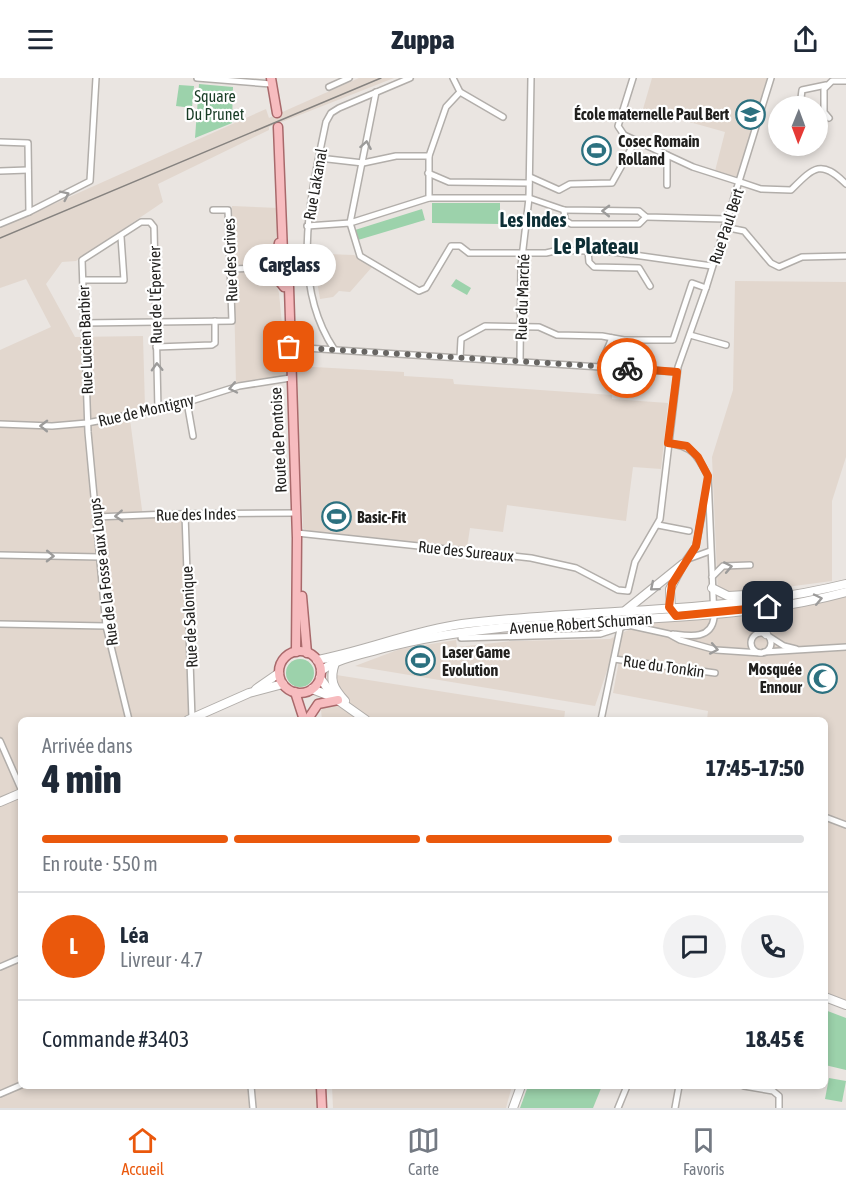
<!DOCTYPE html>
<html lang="fr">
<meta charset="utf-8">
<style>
:root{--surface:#fff;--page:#f2f2f3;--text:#1f2937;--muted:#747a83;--line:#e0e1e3;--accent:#ea580c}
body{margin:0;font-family:"Asap Condensed",sans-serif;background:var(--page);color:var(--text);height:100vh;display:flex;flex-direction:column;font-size:22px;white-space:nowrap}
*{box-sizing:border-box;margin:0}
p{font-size:20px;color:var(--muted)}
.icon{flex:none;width:33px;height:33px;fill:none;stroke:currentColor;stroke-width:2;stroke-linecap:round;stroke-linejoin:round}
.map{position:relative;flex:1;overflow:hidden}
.sheet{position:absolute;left:18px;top:639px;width:810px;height:372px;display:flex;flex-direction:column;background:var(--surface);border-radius:9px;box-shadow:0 3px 9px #0003}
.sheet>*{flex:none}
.needle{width:39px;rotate:181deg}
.buttons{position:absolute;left:768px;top:18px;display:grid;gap:12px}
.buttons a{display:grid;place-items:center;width:60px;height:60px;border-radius:50%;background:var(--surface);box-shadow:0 3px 9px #0003;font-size:30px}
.pin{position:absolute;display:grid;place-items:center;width:51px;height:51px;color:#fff;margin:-26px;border-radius:12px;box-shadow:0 3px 9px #0006}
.courier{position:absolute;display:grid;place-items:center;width:60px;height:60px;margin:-30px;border:4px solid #ea580c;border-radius:50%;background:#fff;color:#222;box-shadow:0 2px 8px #0007}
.bubble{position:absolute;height:42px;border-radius:21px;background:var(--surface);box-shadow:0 3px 9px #0003;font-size:20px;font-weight:800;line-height:42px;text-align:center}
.head em{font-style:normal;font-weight:800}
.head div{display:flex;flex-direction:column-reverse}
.head{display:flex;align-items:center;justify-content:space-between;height:102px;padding:0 24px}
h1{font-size:39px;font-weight:800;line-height:45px}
.bar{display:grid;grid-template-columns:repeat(4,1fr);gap:9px 6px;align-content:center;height:72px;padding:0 24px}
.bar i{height:8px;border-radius:4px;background:var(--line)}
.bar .selected{background:var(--accent)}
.bar p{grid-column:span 4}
.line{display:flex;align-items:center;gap:15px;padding:0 24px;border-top:2px solid var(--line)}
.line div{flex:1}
.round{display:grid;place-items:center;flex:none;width:63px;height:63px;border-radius:32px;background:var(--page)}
header{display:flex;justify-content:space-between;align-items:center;height:78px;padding:0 24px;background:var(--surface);font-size:27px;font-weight:800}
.menu{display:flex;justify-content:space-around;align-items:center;height:84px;border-top:2px solid var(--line);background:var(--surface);font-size:16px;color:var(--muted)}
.menu a{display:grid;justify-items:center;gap:3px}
.menu .selected{color:var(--accent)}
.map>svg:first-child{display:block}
.built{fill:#e2d7ce}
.green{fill:#9cd2ab}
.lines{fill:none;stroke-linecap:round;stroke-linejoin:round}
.street-casing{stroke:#b2aeaa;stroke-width:8}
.secondary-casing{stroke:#b2aeaa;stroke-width:10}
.primary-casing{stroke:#a9696b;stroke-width:11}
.street{stroke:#fff;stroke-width:5}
.secondary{stroke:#fff;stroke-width:8}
.primary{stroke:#f7bcbf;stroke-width:8}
.rail{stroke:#85827f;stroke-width:1.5}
.oneway{stroke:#9c9b9a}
.done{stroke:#686663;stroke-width:6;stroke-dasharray:0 10.8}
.route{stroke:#ea580c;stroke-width:8}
.labels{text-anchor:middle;stroke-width:4.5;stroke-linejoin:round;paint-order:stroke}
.park-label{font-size:16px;fill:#193d26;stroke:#fff}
.poi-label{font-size:16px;font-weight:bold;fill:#22211f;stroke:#fff;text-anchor:start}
.street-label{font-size:16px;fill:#22211f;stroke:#fff}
.quarter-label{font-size:20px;font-weight:bold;fill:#0d2e35;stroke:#fff}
.district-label{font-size:22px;font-weight:bold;fill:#0d2e35;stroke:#fff}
</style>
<header><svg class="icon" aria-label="menu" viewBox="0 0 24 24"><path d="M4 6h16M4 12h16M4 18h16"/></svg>Zuppa<svg class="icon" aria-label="share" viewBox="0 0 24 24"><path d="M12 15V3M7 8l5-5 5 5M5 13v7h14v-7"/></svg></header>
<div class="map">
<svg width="846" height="1030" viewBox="0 0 846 1030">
<rect width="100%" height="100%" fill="#eae5e1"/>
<!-- built -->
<g class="built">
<path d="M359,0H394L269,49V52L158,106L163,124L76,183L62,184L46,206L75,259L143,258L145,330L129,334L143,439L182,437L193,642H21V1008H317L318,1030H0V272L51,249L26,201L0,210V150L266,31L269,40Z"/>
<path d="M652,0H767L738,99L715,93L725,54L643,31Z"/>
<path d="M232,128L279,130L275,177L267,184V195L276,205L279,215L287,299L236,306Z"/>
<path d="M326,176L354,177L372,189L350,214L339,213L333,219L320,221L314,185Z"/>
<path d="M735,203L846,204V379L832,423V503L718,518L712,379L733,312Z"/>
<path d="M296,288L404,294V298L453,301L454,306L612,317V321L668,325L661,391L633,389L626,443L507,427L503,454L470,450L467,470L306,453L303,450Z"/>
<path d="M846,517V922L825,914V642H707L708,633L613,615L619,583L705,591L612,578L595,628L355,588L400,571L456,562L457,569L512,563L610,561L642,545L751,538Z"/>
<path d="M330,596L565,633L564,642H322L321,632Z"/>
<path d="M332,1008H512L506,1030H333Z"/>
</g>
<!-- green -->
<g class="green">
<path d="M199,6L233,9L232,45L195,60Z"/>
<path d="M179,7L194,8L192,30L176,28Z"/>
<path d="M432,125H500V146L432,145Z"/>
<path d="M422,131L425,142L358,162L355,152Z"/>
<path d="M456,201L471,210L467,217L451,208Z"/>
<circle cx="300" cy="595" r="14"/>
<path d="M825,932L846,940V992L825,987Z"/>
<path d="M829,1000L846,1003L842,1024L825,1021Z"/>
<path d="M528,1008H602L593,1030H520Z"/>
</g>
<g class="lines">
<defs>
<g id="street">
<path d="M197,0L271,6"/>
<path d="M453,0L460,14L503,39"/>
<path d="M633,0L618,48L624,57L693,89L740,104L761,111L791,112C814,89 821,81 846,106"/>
<path d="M329,9L349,0"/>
<path d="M376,14L350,145L429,120V78L446,29L460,14"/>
<path d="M800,28L802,12L826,7"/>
<path d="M829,40L824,34V11L832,3H846"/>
<path d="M0,64L28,65L29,134"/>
<path d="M319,80L363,85L396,78H429"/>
<path d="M0,93L28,92"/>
<path d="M428,95L449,104L529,105"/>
<path d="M530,99L559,112L570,106L612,105L636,62"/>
<path d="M667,107V77"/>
<path d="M429,120H529L564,132L639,133L646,139L726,141"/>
<path d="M564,132L565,142L571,146H639L646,139"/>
<path d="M0,146L29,134L90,103L96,0"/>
<path d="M307,148L350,145L360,178L419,213L426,210L451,168H460L469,175H546L559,172L613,174L712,188"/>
<path d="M724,149L744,153L771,185L779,189L802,179L846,178"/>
<path d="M588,173L589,184L594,189L639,190L650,208"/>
<path d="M230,191L269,190"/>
<path d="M83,202H124L121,159"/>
<path d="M83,245L232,243L228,132H213"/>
<path d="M690,257L726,267"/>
<path d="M156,269L212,267L215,265V243"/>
<path d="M290,269L677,294"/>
<path d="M334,271C289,203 311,117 326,44L331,35L339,30L410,0"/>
<path d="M460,280L461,261L485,248L539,249L557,257L602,258L624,262H673L692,205L706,210"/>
<path d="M520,283L521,188L529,120L531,0"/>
<path d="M600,288L612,260"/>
<path d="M187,324L193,358"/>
<path d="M0,346L52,348L87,345L175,328L239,308L290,300"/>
<path d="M668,365C694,369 697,377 708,398L714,540C711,562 689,558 673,556"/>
<path d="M185,436L192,641"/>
<path d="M96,439L169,436L297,435"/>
<path d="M658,447L689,453"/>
<path d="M297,455L531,480L576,490L618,512L628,513L635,484L660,441L678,289L706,210L771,0"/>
<path d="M0,477L100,479"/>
<path d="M688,481L710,473"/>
<path d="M683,486L696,468L707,409"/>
<path d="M712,499L723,488L750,487"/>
<path d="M0,546L106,548"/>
<circle cx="761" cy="565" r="10"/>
<path d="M770,559L784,568L796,571"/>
<path d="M461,560L600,556L628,547L669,556L680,562L716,572L761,575"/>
<path d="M764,574L846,569"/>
<path d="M614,581L715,595"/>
<path d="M129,642L106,548L88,354L82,182L141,144H150L154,149L158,332"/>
<path d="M601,642L620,551"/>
<path d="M0,663L21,711"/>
<path d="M825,739L846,747"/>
<path d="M0,889L21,880"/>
<path d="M251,1008L253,1030"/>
<path d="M744,1008L773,1013L779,1018V1030"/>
<path d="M0,1016L21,1007"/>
<path d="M618,1030L627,1008"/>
<path d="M675,1030L679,1008"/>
</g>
<g id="secondary">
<path d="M712,510L728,518L764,516"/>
<path d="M748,530L766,556"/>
<path d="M626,532L683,486"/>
<path d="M671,532L670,511L682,488"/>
<path d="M602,548L628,547"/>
<path d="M317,582C366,573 412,553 462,546C590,530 721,537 846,506"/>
<path d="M335,585C329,602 333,610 345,623"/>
<path d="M321,593C337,580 364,576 384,570C535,530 696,555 846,514"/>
<path d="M320,600L334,619"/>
<path d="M256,611L279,595"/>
<path d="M312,611L335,620L366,642"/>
<path d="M188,642L249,615L283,606"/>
<path d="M0,724L21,715"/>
<path d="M825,919L846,927"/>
<path d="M513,1030L521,1008"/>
</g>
<g id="primary">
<path d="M271,0L277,35"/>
<path d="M278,49L283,175L287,189L284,196"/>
<path d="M279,165L276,181L269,190L284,209"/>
<path d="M284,196L289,209L297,460L296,574"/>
<path d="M302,518L307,575"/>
<circle cx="300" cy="594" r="21"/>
<path d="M295,614L304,642"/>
<path d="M310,638L318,626L338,622"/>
<path d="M321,1008L322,1030"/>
</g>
</defs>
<!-- street casing -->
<use href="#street" class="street-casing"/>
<!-- secondary casing -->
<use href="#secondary" class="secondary-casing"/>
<!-- primary casing -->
<use href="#primary" class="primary-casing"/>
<!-- street -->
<use href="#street" class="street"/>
<!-- secondary -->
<use href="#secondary" class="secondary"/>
<!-- primary -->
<use href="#primary" class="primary"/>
<!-- rail -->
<path class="rail" d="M0,160L381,0"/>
</g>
<!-- one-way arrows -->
<defs><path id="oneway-chevron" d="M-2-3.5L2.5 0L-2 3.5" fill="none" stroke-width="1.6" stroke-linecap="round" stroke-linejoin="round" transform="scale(1.5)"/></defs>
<g class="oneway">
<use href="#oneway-chevron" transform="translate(366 67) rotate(-80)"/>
<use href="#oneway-chevron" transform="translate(65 117) rotate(-26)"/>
<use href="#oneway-chevron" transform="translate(606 133) rotate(-179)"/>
<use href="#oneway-chevron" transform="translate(157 289) rotate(-92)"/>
<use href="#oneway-chevron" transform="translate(233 310) rotate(168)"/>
<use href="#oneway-chevron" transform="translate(44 348) rotate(-179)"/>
<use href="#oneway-chevron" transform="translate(119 438) rotate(177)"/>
<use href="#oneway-chevron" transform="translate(50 478) rotate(1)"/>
<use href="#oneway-chevron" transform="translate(728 489) rotate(-11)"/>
<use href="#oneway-chevron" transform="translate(654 509) rotate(140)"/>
<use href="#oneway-chevron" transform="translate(818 521) rotate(-12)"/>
<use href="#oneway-chevron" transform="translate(714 571) rotate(11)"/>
</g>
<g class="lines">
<!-- done -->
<path class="done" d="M289,269L627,290"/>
<!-- route -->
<path class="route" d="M627,290L677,294L668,365L687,368L698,379L708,398L696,468L672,506L669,529L676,538L768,529"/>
</g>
<!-- icons -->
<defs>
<symbol id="school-ring" viewBox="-11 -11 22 22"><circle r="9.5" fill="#fff" stroke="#2c7180" stroke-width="1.5"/><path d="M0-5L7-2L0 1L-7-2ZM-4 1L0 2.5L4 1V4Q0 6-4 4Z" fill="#2c7180"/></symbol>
<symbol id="stadium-ring" viewBox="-11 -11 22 22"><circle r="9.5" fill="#fff" stroke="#2c7180" stroke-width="1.5"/><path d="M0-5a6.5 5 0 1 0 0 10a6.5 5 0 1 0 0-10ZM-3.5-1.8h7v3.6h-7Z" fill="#2c7180"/></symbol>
<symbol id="mosque-ring" viewBox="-11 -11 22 22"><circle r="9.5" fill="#fff" stroke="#2c7180" stroke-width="1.5"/><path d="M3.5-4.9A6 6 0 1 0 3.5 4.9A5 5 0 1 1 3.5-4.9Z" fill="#2c7180"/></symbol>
</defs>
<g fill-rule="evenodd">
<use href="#school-ring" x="734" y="20" width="33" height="33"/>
<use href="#stadium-ring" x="580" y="56" width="33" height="33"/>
<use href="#stadium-ring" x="320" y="422" width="33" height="33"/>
<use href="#stadium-ring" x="404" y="566" width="33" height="33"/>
<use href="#mosque-ring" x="806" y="584" width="33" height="33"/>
</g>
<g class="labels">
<!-- park labels -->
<g class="park-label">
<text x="215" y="24">Square<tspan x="215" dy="18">Du Prunet</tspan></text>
</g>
<!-- poi labels -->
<g class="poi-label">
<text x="729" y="42" text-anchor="end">École maternelle Paul Bert</text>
<text x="618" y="69">Cosec Romain<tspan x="618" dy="18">Rolland</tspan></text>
<text x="357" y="445">Basic-Fit</text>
<text x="442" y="580">Laser Game<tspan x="442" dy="18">Evolution</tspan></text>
<text x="802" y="597" text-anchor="end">Mosquée<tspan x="802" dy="18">Ennour</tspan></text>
</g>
<!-- street labels -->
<g class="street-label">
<text transform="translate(315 106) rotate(-80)" y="6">Rue Lakanal</text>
<text transform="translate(726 148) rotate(-72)" y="6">Rue Paul Bert</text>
<text transform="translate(230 182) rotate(-92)" y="6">Rue des Grives</text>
<text transform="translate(155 217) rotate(-91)" y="6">Rue de l'Épervier</text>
<text transform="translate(522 219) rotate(-88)" y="6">Rue du Marché</text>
<text transform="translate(85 262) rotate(-92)" y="6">Rue Lucien Barbier</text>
<text transform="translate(146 332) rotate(-13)" y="6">Rue de Montigny</text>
<text transform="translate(278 362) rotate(-93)" y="6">Route de Pontoise</text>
<text transform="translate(196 436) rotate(-1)" y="6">Rue des Indes</text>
<text transform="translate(466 473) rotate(6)" y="6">Rue des Sureaux</text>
<text transform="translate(103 494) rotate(-97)" y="6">Rue de la Fosse aux Loups</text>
<text transform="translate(189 539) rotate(-93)" y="6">Rue de Salonique</text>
<text transform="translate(581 545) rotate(-4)" y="6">Avenue Robert Schuman</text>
<text transform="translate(664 588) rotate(8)" y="6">Rue du Tonkin</text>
</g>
<!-- quarter labels -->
<g class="quarter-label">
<text x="533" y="149">Les Indes</text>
</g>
<!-- district labels -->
<g class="district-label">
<text x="596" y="176">Le Plateau</text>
</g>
</g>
</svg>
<div class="buttons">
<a><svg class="needle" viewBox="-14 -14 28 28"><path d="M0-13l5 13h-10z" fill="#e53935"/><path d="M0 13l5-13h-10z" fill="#747a83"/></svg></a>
</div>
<div class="pin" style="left:289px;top:269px;background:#ea580c"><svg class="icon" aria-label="bag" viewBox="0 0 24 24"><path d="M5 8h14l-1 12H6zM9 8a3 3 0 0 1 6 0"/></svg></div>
<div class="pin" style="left:768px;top:529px;background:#1f2937"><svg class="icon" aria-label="home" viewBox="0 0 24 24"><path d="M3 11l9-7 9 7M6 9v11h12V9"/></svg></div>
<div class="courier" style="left:627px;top:290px"><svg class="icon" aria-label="bike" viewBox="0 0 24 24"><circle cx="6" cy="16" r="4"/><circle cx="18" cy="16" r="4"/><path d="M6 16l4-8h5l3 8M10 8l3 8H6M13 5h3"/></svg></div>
<div class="bubble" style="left:243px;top:166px;width:93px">Carglass</div>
<section class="sheet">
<div class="head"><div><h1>4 min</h1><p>Arrivée dans</p></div><em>17:45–17:50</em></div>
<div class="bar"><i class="selected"></i><i class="selected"></i><i class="selected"></i><i></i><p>En route · 550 m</p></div>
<div class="line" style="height:108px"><b class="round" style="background:var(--accent);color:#fff">L</b><div><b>Léa</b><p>Livreur · 4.7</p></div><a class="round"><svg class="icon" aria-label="chat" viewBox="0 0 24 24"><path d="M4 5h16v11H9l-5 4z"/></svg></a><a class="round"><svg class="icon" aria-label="phone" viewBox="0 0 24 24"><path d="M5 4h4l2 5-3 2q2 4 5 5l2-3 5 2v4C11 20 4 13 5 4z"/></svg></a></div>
<div class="line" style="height:78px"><div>Commande #3403</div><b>18.45 €</b></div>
</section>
</div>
<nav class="menu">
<a class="selected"><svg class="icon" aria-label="home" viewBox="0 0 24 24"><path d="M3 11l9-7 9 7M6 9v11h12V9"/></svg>Accueil</a>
<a><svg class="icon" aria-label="map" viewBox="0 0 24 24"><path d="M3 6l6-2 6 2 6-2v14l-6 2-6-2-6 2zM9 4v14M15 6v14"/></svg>Carte</a>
<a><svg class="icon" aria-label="saved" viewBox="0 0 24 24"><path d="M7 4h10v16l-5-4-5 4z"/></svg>Favoris</a>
</nav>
